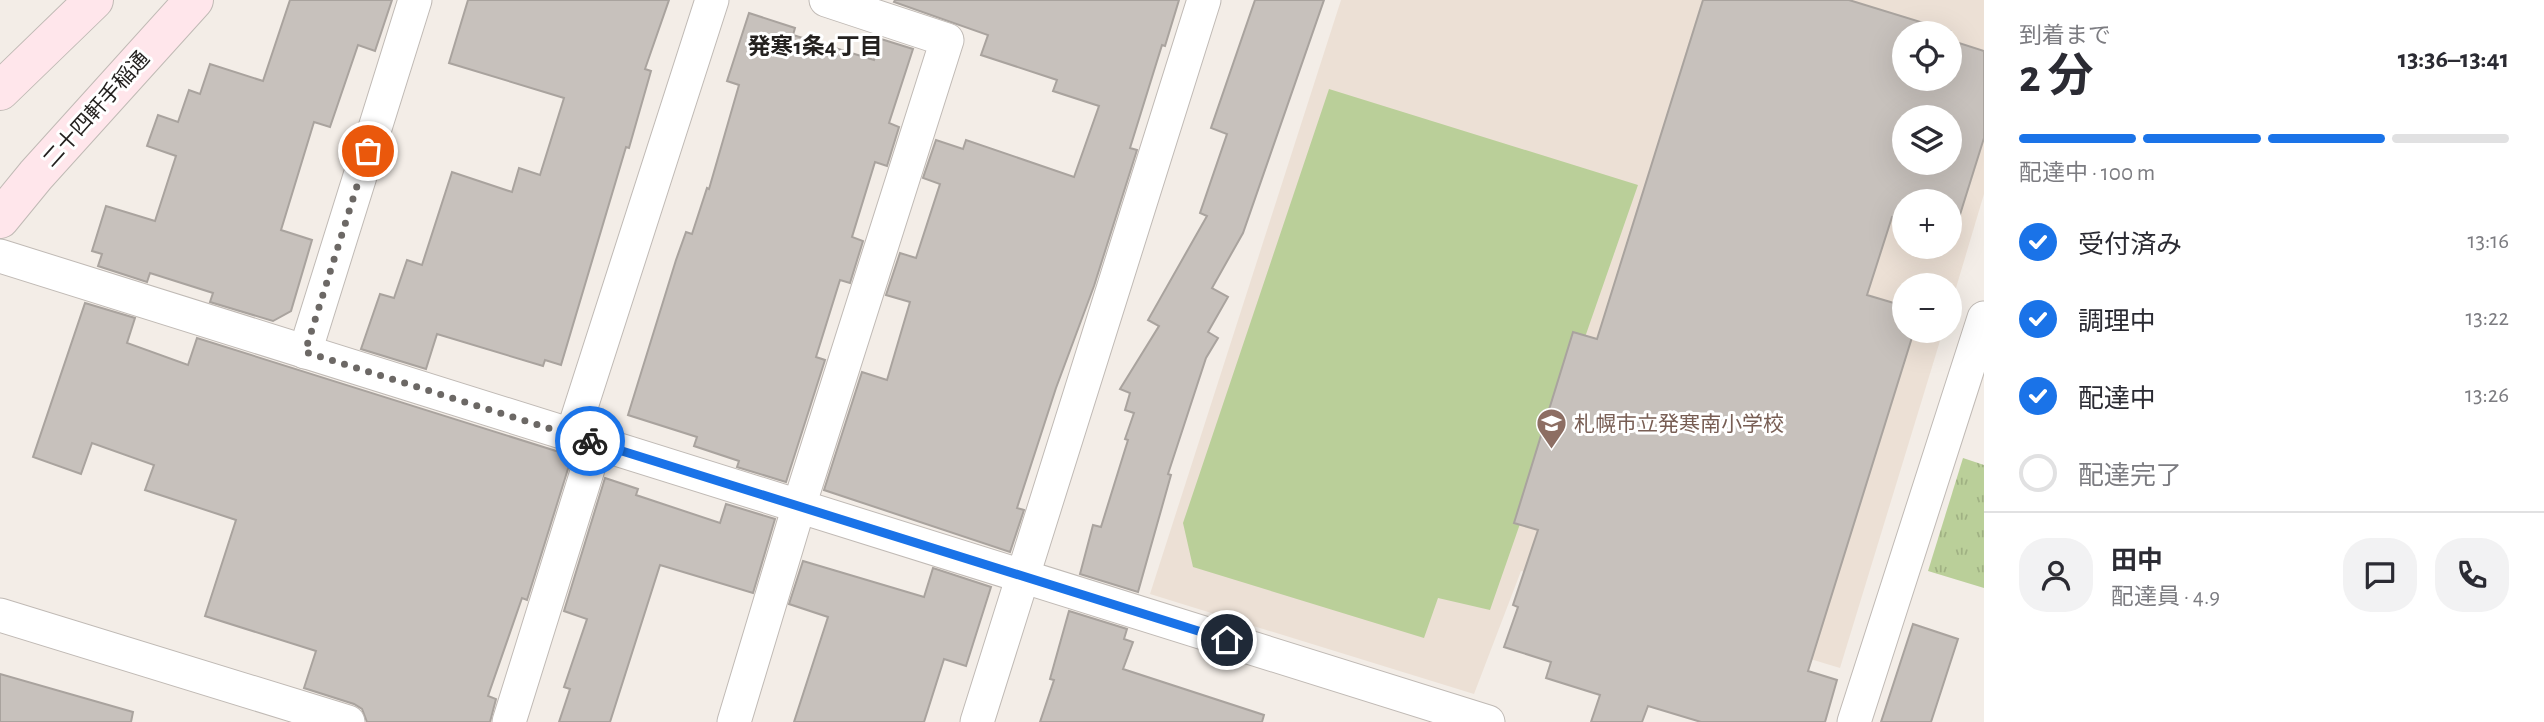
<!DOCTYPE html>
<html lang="ja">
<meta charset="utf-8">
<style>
:root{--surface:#fff;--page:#f2f2f3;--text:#2b2b33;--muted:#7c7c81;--line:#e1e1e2;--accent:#1a73e8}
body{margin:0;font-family:"Alegreya Sans","Noto Sans JP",sans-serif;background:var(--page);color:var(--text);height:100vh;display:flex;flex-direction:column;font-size:26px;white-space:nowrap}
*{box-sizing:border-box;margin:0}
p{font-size:23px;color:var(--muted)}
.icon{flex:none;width:38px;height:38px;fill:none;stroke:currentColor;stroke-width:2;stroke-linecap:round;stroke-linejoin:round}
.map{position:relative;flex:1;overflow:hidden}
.side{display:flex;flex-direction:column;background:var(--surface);width:560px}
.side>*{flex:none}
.fabs{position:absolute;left:1892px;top:21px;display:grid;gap:14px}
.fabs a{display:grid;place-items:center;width:70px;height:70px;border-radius:50%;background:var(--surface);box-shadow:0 7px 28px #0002;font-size:35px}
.pin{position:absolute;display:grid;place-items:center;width:60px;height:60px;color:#fff;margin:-30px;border:4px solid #fff;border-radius:50%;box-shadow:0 2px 7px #0007}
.courier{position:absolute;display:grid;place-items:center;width:70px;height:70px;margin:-35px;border:5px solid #1a73e8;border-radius:50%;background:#fff;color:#222;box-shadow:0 2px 9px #0007}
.overview em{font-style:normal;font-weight:700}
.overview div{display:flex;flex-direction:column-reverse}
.overview{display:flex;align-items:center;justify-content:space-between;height:119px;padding:0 35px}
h1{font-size:46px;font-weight:700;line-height:52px}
.bar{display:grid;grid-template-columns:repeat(4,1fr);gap:10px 7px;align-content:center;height:84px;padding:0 35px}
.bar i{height:9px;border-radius:5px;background:var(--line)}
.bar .selected{background:var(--accent)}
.bar p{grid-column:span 4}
.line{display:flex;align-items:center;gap:18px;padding:0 35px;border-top:2px solid var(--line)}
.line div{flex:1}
.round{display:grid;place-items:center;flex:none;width:74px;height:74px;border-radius:28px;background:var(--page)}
ol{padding:0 35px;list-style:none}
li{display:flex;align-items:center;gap:21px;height:77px}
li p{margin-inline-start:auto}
li .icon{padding:7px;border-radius:50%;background:var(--accent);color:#fff;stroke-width:4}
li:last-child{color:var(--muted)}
li i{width:38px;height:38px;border:4px solid var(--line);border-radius:50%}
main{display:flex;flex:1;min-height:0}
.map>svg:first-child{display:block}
.built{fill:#ece0d5;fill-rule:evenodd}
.grass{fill:#bacf99}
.park{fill:url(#park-tufts)}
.building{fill:#c7c1bc;stroke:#a9a39e;stroke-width:2;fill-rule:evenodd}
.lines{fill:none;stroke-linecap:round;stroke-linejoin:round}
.street-casing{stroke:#c0bab5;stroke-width:35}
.secondary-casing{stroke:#c0bab5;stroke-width:40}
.street{stroke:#fff;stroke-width:33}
.secondary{stroke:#ffe6eb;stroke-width:38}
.done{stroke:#6c6865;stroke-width:7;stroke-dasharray:0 12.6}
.route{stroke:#1a73e8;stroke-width:9}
.labels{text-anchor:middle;stroke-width:6;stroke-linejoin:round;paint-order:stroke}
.street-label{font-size:21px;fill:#24211f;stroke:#fff}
.education-label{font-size:21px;fill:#785e54;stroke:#fff;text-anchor:start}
.neighbourhood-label{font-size:23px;font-weight:bold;fill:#24211f;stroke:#fff}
</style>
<main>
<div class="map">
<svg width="1984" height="722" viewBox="0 0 1984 722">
<defs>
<pattern id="park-tufts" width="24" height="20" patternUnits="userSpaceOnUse" patternTransform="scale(1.75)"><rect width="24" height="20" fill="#bacf99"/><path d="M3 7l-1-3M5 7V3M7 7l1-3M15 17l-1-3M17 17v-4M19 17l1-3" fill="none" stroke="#a0b183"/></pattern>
</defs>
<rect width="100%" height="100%" fill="#f3ede7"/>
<!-- built -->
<path class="built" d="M1341,0H1984V194L1950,308V285H1904V331H1943L1840,668L1521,571L1474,694L1150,594ZM1904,33H1950V79H1904ZM1904,117H1950V163H1904ZM1904,201H1950V247H1904Z"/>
<!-- grass -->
<path class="grass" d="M1329,89L1638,185L1490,610L1438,598L1424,638L1193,567L1183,523Z"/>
<!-- park -->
<path class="park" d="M1963,458L1984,465V588L1928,571Z"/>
<!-- building -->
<g class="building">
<path d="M290,0H392L375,51L358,45L330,127L314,122L281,230L312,240L291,311L273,321L210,302L213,293L150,273L147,282L98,266L102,254L92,251L106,206L155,221L176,156L147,146L158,115L178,122L189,90L200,94L210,64L263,81Z"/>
<path d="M468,0H669L645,69L651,71L629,148L626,147L561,365L545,360L543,366L437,334L426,369L361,349L380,294L394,298L407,260L422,265L452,172L512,192L519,168L540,175L564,98L449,63Z"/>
<path d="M895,0H1179L1165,46L1162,45L1130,148L1137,150L1094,286L1056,388L1017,508L1024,510L1010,552L824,490L862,372L887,380L910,302L886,295L900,253L916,258L940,184L923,178L936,140L963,149L966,140L1074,177L1099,106L1053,91L1057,80L981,55L988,35L894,2Z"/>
<path d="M1255,0H1324L1243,233L1212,288L1228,297L1208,332L1218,338L1206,358L1168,474L1171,475L1138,592L1080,574L1093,525L1101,527L1128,440L1125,439L1134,413L1125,410L1130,393L1120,389L1159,326L1148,320L1207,216L1200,213L1227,134L1211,128Z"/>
<path d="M1703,0H1849L1950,31L1949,33H1904V79H1950V40L1984,51V138L1953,237L1950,235V201H1904V221L1892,217L1867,295L1904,306V331H1914L1808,671L1837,680L1825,722H1701L1648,706L1642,722H1591L1600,695L1546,678L1551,662L1504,647L1518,607L1513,605L1538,530L1514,523L1573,332L1597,339ZM1904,117H1950V163H1904Z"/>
<path d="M749,13L795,28L793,35L874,60L881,39L913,49L889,123L899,127L887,166L875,162L852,237L863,241L850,283L840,280L816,357L825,360L786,482L737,467L739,461L694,446L697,437L628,415L676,260L686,232L692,234L707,188L709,189L739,85L727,81Z"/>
<path d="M85,303L135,318L127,343L188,365L197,338L572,456L527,600L522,598L488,696L496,699L490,722H367L362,709L354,704L304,688L316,651L205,616L236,520L145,490L154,465L92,443L81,474L33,457Z"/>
<path d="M605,478L638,489L636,495L720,523L726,504L775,519L753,593L660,565L610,722H559L570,689L564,687L587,619L564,611Z"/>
<path d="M803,561L924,597L933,568L991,587L966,666L944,659L924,722H794L828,617L789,604Z"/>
<path d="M1069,611L1127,629L1124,639L1133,642L1123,669L1264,715L1262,722H1040L1054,680L1050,679Z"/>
<path d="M1913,624L1958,639L1931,722H1881Z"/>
<path d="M0,674L133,712L131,722H0Z"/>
</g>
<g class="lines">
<defs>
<g id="street">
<path d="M0,256L1488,722"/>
<path d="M305,352L415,0"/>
<path d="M572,435L712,0"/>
<path d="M0,615L348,722"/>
<path d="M509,722L596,443"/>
<path d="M734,722L799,506L947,40L826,0"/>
<path d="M977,722L1204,0"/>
<path d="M1854,722L1984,318"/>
</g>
<g id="secondary">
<path d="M0,91L94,0"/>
<path d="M0,219L36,175L194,0"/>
</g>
</defs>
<!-- street casing -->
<use href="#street" class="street-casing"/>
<!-- secondary casing -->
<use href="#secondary" class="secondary-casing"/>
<!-- street -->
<use href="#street" class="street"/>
<!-- secondary -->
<use href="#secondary" class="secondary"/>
</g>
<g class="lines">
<!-- done -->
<path class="done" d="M368,151L305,352L590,441"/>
<!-- route -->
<path class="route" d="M590,441L1227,640"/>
</g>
<!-- icons -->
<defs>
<symbol id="school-pin" viewBox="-11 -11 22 30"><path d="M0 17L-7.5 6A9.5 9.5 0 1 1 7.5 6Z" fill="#8d6e63" stroke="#fff"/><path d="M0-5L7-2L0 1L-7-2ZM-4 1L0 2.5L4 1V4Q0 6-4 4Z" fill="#fff"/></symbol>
</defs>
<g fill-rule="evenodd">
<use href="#school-pin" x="1534" y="406" width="35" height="47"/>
</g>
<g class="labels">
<!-- street labels -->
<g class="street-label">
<text transform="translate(96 109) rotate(-48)" y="7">二十四軒手稲通</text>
</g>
<!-- education labels -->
<g class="education-label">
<text x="1574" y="431">札幌市立発寒南小学校</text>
</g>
<!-- neighbourhood labels -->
<g class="neighbourhood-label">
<text x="815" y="54">発寒1条4丁目</text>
</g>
</g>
</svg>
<div class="fabs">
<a><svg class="icon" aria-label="locate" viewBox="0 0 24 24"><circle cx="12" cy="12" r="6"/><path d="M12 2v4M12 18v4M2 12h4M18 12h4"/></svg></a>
<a><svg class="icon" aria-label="layers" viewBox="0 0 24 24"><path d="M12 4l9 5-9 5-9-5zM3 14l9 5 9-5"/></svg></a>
<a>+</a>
<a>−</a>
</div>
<div class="pin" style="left:368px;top:151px;background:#ea580c"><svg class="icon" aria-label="bag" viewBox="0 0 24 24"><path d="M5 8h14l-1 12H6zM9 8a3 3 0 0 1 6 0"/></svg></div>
<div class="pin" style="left:1227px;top:640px;background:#1f2937"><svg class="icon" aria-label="home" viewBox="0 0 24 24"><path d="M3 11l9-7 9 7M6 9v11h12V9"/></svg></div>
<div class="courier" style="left:590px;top:441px"><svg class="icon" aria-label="bike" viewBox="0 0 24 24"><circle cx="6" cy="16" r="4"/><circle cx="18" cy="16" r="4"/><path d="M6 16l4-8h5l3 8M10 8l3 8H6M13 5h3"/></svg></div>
</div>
<section class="side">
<div class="overview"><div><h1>2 分</h1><p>到着まで</p></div><em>13:36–13:41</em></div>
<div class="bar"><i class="selected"></i><i class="selected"></i><i class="selected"></i><i></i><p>配達中 · 100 m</p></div>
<ol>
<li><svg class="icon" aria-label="check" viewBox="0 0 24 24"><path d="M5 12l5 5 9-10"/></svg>受付済み<p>13:16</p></li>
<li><svg class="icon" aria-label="check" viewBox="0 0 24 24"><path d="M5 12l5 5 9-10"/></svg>調理中<p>13:22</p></li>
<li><svg class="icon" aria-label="check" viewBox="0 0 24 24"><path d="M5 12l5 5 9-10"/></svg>配達中<p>13:26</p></li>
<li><i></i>配達完了</li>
</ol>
<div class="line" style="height:126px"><a class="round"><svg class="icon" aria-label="person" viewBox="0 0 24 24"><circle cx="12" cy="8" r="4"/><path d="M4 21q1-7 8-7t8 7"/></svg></a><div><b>田中</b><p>配達員 · 4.9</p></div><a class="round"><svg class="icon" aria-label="chat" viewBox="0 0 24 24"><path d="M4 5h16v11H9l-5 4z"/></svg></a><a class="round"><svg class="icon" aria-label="phone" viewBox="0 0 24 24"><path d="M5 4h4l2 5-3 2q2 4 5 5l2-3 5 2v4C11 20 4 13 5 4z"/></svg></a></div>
</section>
</main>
